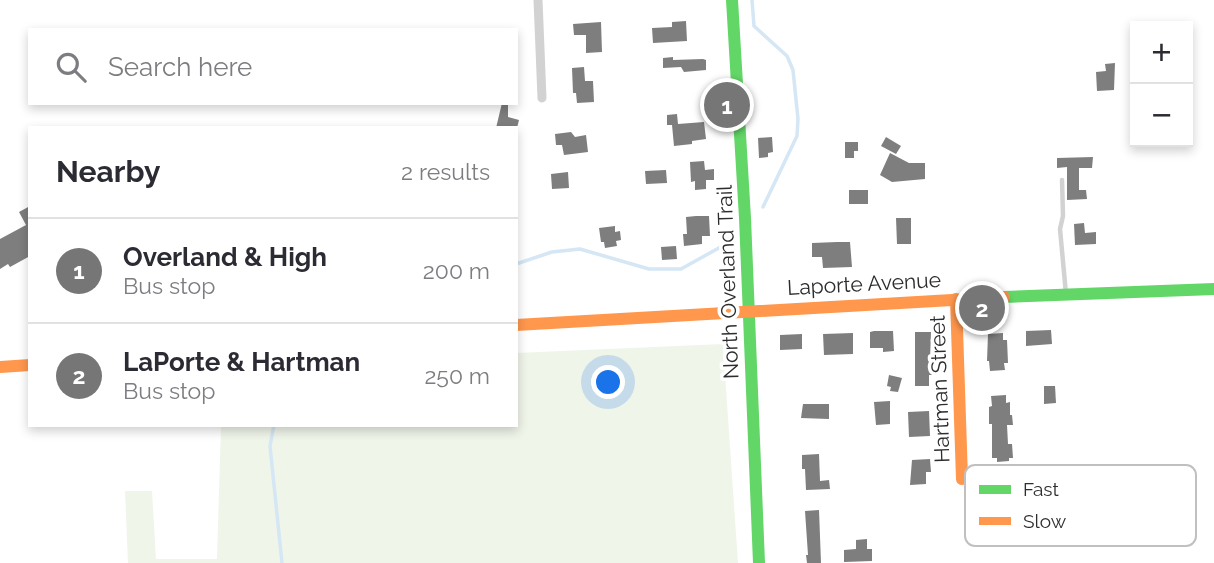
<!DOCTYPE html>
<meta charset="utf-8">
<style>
body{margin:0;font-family:Raleway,sans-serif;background:#f2f2f3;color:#2b2b33}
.controls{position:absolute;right:21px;top:21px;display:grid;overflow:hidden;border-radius:0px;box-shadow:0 4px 10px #0003}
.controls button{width:63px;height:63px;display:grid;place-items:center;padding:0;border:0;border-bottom:2px solid #e1e1e2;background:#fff;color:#2b2b33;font:35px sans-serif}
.you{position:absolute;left:609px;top:383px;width:24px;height:24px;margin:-18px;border:5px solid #fff;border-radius:50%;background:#1a73e8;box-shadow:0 0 0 10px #1a73e833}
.badge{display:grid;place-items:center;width:46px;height:46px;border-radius:50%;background:#767676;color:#fff;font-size:23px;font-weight:700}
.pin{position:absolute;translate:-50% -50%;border:4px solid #fff;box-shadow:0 2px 7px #0006}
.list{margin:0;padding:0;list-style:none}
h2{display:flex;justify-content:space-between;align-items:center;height:91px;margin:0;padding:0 28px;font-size:30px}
h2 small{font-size:23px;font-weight:400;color:#7c7c81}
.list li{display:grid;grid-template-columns:46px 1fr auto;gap:21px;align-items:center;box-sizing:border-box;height:105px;padding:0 28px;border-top:2px solid #e1e1e2}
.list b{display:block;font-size:26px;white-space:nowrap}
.list p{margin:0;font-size:23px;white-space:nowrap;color:#7c7c81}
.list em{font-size:23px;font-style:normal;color:#7c7c81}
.icon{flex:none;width:38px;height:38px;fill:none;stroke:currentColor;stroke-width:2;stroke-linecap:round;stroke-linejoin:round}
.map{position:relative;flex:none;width:1214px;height:563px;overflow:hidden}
.search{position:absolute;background:#fff;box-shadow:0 4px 10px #0003;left:28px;top:28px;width:490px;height:77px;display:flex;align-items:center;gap:18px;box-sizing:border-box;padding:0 24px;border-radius:0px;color:#7c7c81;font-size:26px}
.panel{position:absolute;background:#fff;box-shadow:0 4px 10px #0003;left:28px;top:126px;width:490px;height:301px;border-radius:0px}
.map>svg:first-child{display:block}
</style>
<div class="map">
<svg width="1214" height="563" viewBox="0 0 1214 563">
<rect width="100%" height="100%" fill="#fff"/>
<path fill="#f0f5ea" d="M723 344 738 563H128L125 491H152L156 559H217L221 425H516V353Z"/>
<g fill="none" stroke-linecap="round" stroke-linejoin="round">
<g stroke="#d5e6f4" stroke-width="3.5">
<path d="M752 0 754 26 787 56 793 70 798 119 797 136 763 207"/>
<path d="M516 264 552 252 580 249 649 269H681L726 244"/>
<path d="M274 425 270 446 282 563"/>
</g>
</g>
<g fill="#7e7e7e">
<path d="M686 21 687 41 653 43 652 28 672 27V22Z"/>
<path d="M601 22 602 52 586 53V35H574L573 24Z"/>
<path d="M673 57V60L703 59 706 60V70L684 72 681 67 663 68V58Z"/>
<path d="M1115 63 1114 90 1097 91 1096 72 1106 71 1105 64Z"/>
<path d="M584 67 585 81H593L594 102 577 103 576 93H573L572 68Z"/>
<path d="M502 103H508V117L519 120 517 128H496Z"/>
<path d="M677 114 678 124 704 122 706 139 692 141V144L674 146 672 125H667V115Z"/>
<path d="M571 132 575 137 586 135 588 152 564 155 562 145H556L555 134Z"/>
<path d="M772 137 773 152 768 153V157L759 158 758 138Z"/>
<path d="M886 137 901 146 896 154 881 146Z"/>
<path d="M845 142H858V151H854V158H845Z"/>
<path d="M890 153 909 163H925V179L892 182 880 175Z"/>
<path d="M1093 157 1092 168H1079V190H1086L1087 199 1067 200V167L1057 168V158Z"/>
<path d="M704 161 705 170 714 169V180H706V189L695 190V181L691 182 690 162Z"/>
<path d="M666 170 667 183 646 184 645 171Z"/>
<path d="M568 172 569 188 552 189 551 174Z"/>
<rect x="849" y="190" width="19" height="14"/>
<path d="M30 206V256L10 267 8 264 0 269V239L26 225 19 212Z"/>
<path d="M696 216H709L710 236H702V244L684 246 683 234H687L686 217Z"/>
<path d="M896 218H911V244H897Z"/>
<path d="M1084 223 1085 233 1096 232V244L1075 245 1074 224Z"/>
<path d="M615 226V232L620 231 621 240 616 241 617 246 605 248 604 242H601L599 228Z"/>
<path d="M837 242H850L852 267 823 268 822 257H812V243Z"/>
<path d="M676 246 677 259 662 260 661 247Z"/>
<path d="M1051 330 1052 344 1026 346V331Z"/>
<path d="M874 331H893L894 351 883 352V348H870V332Z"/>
<path d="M915 332H931L930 360H932V375H929V386H915Z"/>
<path d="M853 333V354L824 355 823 334Z"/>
<path d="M1003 333V340H1007L1008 363H1004L1005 370 990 371 989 361H987L988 334Z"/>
<path d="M802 334V349L780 350V335Z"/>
<path d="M889 375 902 378 898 392 890 391 891 387 887 386Z"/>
<path d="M1044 386H1055L1056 403 1044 404Z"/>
<path d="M1006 395V403L1010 402V415H1012L1013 425H1007L1008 444H1012L1013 458H1009V461L997 462V458H992V424H989V407L992 406 991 396Z"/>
<path d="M890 401V424L876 425 874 402Z"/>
<path d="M803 404H829V419L801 418Z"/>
<path d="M929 411 930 436 909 437 908 412Z"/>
<path d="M819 454 820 481 829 480 830 489 806 490 805 469H802V455Z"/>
<path d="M930 459 931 472H926V484L910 485 912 460Z"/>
<path d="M819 510 821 563H807L806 555H808L805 511Z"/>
<path d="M867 539V549H872V561L844 562V550L856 549V540Z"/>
</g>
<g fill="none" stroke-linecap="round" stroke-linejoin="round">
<path stroke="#d2d2d2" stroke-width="4.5" d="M1062 180 1063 216 1060 229 1066 294"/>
<path stroke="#d2d2d2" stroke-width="9" d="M538 0 542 98"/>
<g stroke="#63d668" stroke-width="12">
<path d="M732 0 745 218 759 563"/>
<path d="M1004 297 1214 289"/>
</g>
<g stroke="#ff974d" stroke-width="12">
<path d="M956 299 962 479"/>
<path d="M516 325 1004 297"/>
<path d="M0 367 30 365"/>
</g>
</g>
<g text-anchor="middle" stroke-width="7" stroke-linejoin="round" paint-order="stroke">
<g font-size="21" fill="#2d2d2d" stroke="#fff">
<text transform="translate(728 282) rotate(-92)" y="7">North Overland Trail</text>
<text transform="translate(864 284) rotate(-3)" y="7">Laporte Avenue</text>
<text transform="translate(940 389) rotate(-92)" y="7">Hartman Street</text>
</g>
</g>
<rect x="965" y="465" width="231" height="81" rx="10" fill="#fff" stroke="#c0c0c0" stroke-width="2"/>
<rect x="979" y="485" width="32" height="9" fill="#63d668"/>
<rect x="979" y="517" width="32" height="8" fill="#ff974d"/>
<g font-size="19" fill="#2d2d2d">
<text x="1023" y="496">Fast</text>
<text x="1023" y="528">Slow</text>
</g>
</svg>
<div class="controls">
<button>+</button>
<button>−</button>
</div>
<div class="you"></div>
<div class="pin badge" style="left:727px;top:105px">1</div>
<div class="pin badge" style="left:982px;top:308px">2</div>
<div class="search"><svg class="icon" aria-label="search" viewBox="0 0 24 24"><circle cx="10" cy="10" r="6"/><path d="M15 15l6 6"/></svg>Search here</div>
<section class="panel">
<h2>Nearby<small>2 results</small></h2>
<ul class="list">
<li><span class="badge">1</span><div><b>Overland &amp; High</b><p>Bus stop</p></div><em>200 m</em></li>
<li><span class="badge">2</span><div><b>LaPorte &amp; Hartman</b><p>Bus stop</p></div><em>250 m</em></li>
</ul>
</section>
</div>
